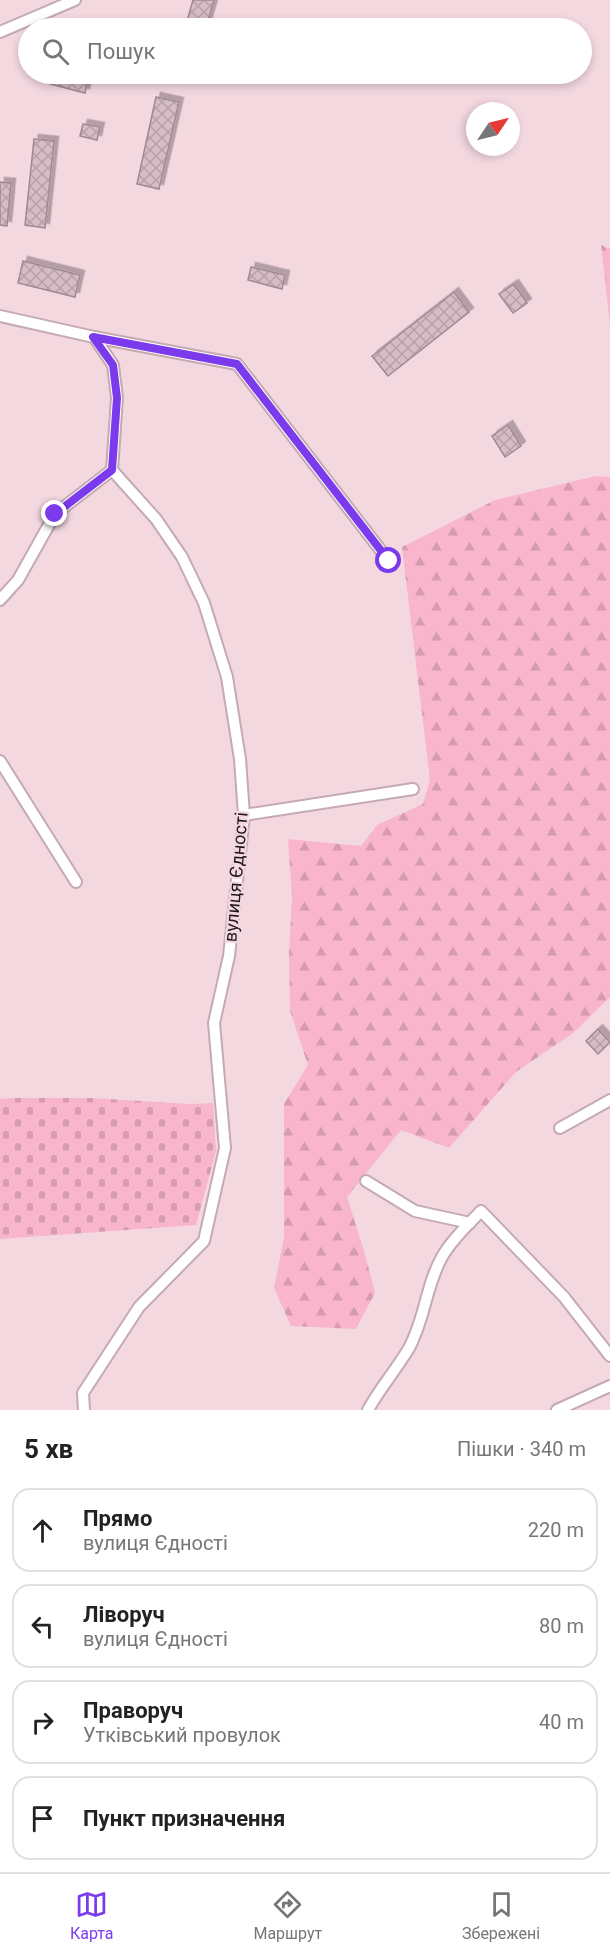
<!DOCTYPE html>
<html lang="uk">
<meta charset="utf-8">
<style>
body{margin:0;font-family:Roboto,sans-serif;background:#f6f6f6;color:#222}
.compass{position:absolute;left:466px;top:102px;width:54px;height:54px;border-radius:50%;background:#fff;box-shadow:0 3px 9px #0003;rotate:55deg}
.stop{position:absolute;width:18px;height:18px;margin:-14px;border:4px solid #7c3aed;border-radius:50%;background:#fff}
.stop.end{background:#7c3aed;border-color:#fff;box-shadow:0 2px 6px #0008}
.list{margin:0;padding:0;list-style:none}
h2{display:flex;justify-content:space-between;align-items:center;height:78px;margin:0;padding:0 24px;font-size:26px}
h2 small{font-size:20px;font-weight:400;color:#767676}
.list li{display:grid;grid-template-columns:39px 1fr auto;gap:18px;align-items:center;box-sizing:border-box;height:84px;margin:0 12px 12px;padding:0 12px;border:2px solid #e0e0e0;border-radius:18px}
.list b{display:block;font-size:22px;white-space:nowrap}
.list p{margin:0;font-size:20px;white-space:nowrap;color:#767676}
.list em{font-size:20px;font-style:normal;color:#767676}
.icon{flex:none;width:33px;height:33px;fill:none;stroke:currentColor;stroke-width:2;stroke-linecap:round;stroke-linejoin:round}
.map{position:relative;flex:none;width:610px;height:1410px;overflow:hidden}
.search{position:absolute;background:#fff;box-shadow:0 3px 9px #0003;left:18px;right:18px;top:18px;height:66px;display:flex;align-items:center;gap:15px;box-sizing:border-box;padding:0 21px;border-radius:33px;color:#767676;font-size:22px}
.sheet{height:462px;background:#fff}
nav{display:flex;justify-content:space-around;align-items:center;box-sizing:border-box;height:84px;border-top:2px solid #e0e0e0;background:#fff;font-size:16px;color:#767676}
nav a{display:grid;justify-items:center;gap:3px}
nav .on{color:#7c3aed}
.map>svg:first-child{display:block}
</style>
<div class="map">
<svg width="610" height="1410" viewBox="0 0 610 1410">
<defs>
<pattern id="forest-firs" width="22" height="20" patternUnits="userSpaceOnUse" patternTransform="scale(1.5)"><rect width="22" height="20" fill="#f9b5cb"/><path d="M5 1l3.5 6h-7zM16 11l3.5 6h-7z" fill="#d59bae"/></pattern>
<pattern id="cemetery-stones" width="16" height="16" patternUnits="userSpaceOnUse" patternTransform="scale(1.5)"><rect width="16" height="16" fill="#f9b5cb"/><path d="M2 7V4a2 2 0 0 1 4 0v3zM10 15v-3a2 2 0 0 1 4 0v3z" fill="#d59bae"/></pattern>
<pattern id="building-cross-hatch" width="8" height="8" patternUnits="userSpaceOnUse" patternTransform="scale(1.5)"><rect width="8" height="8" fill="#d6bcc4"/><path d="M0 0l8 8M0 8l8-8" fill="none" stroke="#b7a1a8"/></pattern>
<filter id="shadow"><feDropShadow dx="4.5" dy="-4.5" stdDeviation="0" flood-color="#0004"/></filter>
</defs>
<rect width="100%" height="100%" fill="#f4d8e0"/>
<g fill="url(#forest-firs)">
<path d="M601 245 610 249V325Z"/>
<path d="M596 476 610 477V997L573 1033 516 1072 449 1148 401 1130 347 1197 365 1254 375 1293 356 1329 291 1326 274 1288 284 1237V1104L308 1065 290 1011 289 954 292 897 288 839 361 846 377 825 423 804 430 780 402 547 495 500Z"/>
</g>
<path fill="url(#cemetery-stones)" d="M10 1098H90L191 1104 213 1103 216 1151 196 1225 0 1239V1099Z"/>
<g fill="url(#building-cross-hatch)" stroke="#a28991" stroke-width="1.5" filter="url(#shadow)">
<path d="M193 0H214L206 28H185Z"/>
<path d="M52 74H89L85 93 50 84Z"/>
<path d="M156 97 179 102 159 189 137 184Z"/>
<path d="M83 124 100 127 97 140 80 136Z"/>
<path d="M34 139 54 141 45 228 25 225Z"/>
<path d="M0 182 11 183 7 226 0 225Z"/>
<path d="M23 261 80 275 75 297 18 283Z"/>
<path d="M251 267 285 275 282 289 248 280Z"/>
<path d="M514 284 527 303 513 313 499 294Z"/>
<path d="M454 292 469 312 388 376 372 356Z"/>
<path d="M508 425 521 446 505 457 492 436Z"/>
<path d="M598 1029 610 1042 598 1054 586 1041Z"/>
</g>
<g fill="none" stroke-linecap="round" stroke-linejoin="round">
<defs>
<g id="street">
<path d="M0 32 75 0"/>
<path d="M0 316 94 337 237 364 389 561"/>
<path d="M0 600 18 580 55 514 112 470"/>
<path d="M0 761 76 882"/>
<path d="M244 815 413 789"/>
<path d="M560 1128 610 1100"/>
<path d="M366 1181 415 1211 470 1223"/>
<path d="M84 1410 83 1393 139 1307 204 1241 225 1148 214 1023 229 956 244 815 240 759 227 677 204 603 182 557 156 519 112 470 117 398 113 365 94 337"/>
<path d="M368 1410C380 1388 396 1370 409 1348 425 1319 426 1285 442 1257 452 1239 468 1225 481 1211L564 1297 610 1356"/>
<path d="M557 1410 610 1386"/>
</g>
</defs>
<use href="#street" stroke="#c5aab2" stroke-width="14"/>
<use href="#street" stroke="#fff" stroke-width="10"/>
</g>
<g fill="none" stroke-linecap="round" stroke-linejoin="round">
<path stroke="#7c3aed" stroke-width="8" d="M55 514 112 470 117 398 113 365 93 337 237 364 389 561"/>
</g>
<g text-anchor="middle" stroke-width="4.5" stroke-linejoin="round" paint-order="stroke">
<g font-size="18" fill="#20171a" stroke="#f4d8e0">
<text transform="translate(236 877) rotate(-85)" y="6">вулиця Єдності</text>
</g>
</g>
</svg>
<svg class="compass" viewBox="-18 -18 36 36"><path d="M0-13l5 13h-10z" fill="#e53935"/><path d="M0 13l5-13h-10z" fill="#767676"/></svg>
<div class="stop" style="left:389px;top:561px"></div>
<div class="stop end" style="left:55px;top:514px"></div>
<div class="search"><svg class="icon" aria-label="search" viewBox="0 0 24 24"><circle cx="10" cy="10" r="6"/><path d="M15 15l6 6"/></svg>Пошук</div>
</div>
<section class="sheet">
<h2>5 хв<small>Пішки · 340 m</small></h2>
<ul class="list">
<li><svg class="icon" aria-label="ahead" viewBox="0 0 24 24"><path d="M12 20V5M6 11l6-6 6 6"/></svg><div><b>Прямо</b><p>вулиця Єдності</p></div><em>220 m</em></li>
<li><svg class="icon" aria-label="left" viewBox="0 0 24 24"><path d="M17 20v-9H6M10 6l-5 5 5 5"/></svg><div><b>Ліворуч</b><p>вулиця Єдності</p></div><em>80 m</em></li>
<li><svg class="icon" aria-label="right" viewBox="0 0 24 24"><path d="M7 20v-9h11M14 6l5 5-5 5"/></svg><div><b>Праворуч</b><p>Утківський провулок</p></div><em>40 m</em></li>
<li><svg class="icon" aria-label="arrive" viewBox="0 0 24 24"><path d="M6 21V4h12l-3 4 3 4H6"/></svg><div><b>Пункт призначення</b></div></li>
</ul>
</section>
<nav>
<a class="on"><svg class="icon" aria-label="map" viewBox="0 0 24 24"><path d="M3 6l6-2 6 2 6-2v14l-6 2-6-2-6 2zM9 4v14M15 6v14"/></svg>Карта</a>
<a><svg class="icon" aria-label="directions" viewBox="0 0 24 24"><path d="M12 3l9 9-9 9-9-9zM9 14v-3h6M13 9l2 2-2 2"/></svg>Маршрут</a>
<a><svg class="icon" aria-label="saved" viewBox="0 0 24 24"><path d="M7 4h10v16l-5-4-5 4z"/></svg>Збережені</a>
</nav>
